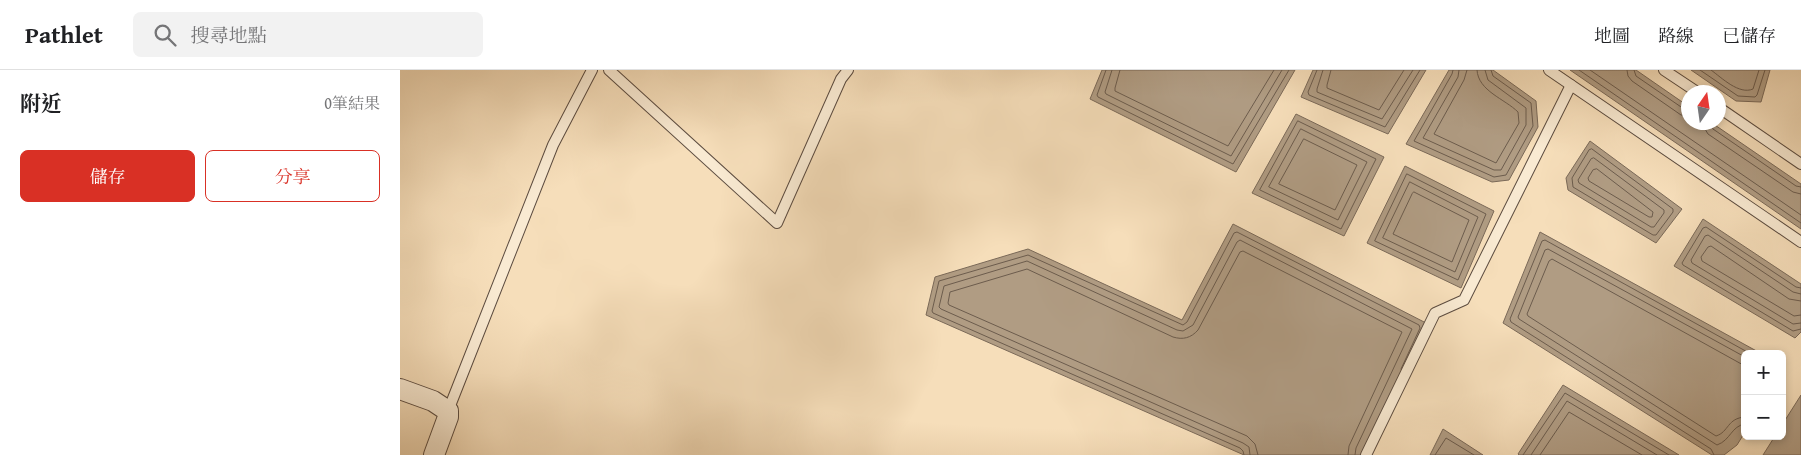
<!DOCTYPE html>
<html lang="zh-TW">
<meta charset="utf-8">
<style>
body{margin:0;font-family:"Gentium Book Plus","Noto Serif TC",serif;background:#f2f2f2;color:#202124}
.controls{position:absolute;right:15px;bottom:15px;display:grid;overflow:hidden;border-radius:8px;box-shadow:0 2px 8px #0003}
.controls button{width:45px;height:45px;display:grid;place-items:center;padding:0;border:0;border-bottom:1px solid #e0e0e0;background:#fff;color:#202124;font:25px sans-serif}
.compass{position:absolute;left:1281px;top:15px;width:45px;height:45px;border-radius:50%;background:#fff;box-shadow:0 2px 8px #0003;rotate:13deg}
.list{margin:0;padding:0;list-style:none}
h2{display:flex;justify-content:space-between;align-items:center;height:65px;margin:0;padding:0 20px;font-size:21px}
h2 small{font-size:16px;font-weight:400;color:#757577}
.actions{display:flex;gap:10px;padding:15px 20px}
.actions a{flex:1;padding:11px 0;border:1px solid #d93025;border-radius:8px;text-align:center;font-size:18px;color:#d93025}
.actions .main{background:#d93025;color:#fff}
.icon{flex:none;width:28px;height:28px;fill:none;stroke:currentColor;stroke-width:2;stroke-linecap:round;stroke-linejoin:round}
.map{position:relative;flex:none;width:1401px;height:385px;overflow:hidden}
header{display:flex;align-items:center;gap:30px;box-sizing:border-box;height:70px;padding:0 25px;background:#fff;border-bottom:1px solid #e0e0e0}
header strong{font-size:24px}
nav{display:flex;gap:28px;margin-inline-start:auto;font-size:18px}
.search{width:350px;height:45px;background:#f2f2f2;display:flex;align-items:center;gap:12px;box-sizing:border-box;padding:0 18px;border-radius:8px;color:#757577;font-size:19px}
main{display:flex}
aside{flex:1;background:#fff}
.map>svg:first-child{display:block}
</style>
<header>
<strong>Pathlet</strong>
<div class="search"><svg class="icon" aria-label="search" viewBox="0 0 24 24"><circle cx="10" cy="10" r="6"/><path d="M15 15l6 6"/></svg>搜尋地點</div>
<nav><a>地圖</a><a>路線</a><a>已儲存</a></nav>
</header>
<main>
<aside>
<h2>附近<small>0筆結果</small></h2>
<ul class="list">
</ul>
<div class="actions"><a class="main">儲存</a><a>分享</a></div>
</aside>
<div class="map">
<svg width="1401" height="385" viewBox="0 0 1401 385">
<rect width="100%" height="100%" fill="#f6deba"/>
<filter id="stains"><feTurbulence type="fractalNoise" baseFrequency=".004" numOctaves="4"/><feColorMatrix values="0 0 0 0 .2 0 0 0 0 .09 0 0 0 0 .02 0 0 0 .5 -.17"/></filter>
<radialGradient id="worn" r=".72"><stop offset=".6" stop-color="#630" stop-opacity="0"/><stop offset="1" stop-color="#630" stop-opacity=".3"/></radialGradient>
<g fill="#b09c83" stroke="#7a6958">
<path d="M702 0H895L836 102 690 29Z"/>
<path d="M913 0H1026L988 64 901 27Z"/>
<path d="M1049 0H1093L1136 31 1138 57 1109 110 1092 112 1006 74Z"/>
<path d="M1170 0H1236L1288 36V52L1312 53 1401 114V159Z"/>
<path d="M1291 0H1370L1361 32 1336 31Z"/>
<path d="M896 44 984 87 944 166 852 123Z"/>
<path d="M1190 71 1282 139 1256 173 1168 120 1166 108Z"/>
<path d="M1005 96 1094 141 1061 218 967 173Z"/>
<path d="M1303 149 1401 214V262L1395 268 1274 196Z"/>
<path d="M833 154 1028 254 966 385H844L526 245 535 207 628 179 782 250Z"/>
<path d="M1140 162 1362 284H1345V362L1337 375 1324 385H1312L1103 253Z"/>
<path d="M1163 315 1279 385H1119L1118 384Z"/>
<path d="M1401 325V385H1363L1375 366H1382V355Z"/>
<path d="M1043 359 1083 385H1030Z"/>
</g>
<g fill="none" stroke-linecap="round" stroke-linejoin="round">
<g stroke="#6c5c4d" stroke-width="1">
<path d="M706 0 697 25 698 27 833 94 889 0"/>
<path d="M712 0 705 22 706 24 831 86 882 0"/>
<path d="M720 0 715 18V21L828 76 874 0"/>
<path d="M917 0 908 22 909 25 985 57 1020 0"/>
<path d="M923 0 917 19V22L982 49 1013 0"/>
<path d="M931 0 927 15V18L979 40 1004 0"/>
<path d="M1053 0 1052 4 1014 71 1094 107 1106 105 1133 56 1131 33 1093 6 1091 0"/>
<path d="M1059 0 1058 7 1023 68 1094 100H1101L1126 55V38L1088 10 1085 0"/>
<path d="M1067 0 1064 10 1034 64 1096 93 1119 53 1118 42C1105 29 1078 21 1077 0"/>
<path d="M1179 0 1401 153"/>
<path d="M1190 0 1401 145"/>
<path d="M1227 0 1228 6 1232 11 1281 45 1288 46"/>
<path d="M1234 0 1236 6 1284 39 1288 40"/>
<path d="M1300 0 1338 26 1355 27 1357 25 1365 0"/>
<path d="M1311 0C1322 8 1339 25 1353 19L1359 0"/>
<path d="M898 51 976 89 941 159 860 120Z"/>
<path d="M1304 52 1305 59 1308 64 1393 122 1401 124"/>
<path d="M1310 52 1313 59 1396 116 1401 117"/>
<path d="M901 59 967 92 938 150 869 117Z"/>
<path d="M904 69 957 95 935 140 879 114Z"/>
<path d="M1192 79 1273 139V142L1256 165H1253L1173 117 1172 108 1189 80Z"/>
<path d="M1194 88 1264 140V143L1254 157H1251L1179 113 1178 110 1191 89Z"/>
<path d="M1197 99 1253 142 1252 147H1249L1189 111 1188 108 1193 100Z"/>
<path d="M1007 104 1086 144 1058 210 975 171Z"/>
<path d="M1010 112 1078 147 1055 202 983 168Z"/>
<path d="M1014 122 1069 150 1052 192 993 164 1012 124Z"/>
<path d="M1401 218 1396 217 1306 157 1303 158 1282 193 1283 195 1393 261 1401 259"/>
<path d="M1401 224 1393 222 1308 165 1305 166 1291 190 1292 193 1393 254 1401 253"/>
<path d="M1401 231 1389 229 1311 176 1308 177 1301 187 1302 191 1394 246 1401 245"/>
<path d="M1345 287 1148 179 1145 180 1118 247 1119 249 1317 375C1331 370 1331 356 1345 354"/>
<path d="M1345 296 1152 189 1149 191 1127 244 1128 246 1316 366C1329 362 1327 348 1345 347"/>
<path d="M844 385 843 381 840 378 533 243 532 241 539 211 628 185 783 255 787 252 834 163 837 162 1019 255 1020 258 1001 299"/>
<path d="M850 385 849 377 843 373 541 239 539 237 544 216 627 191 777 260 783 261 793 255 837 172 840 170 1012 259 956 378 955 385"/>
<path d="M858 385 855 374 847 366 549 235 548 233 550 222 627 199 773 267C783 270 791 268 798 260L840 182 843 181 1002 262 949 376 948 385"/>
<path d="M1035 385 1046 368 1074 385"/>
<path d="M1123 385 1165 323 1269 385"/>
<path d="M1131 385 1167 331 1257 385"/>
<path d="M1140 385 1169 342 1242 385"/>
<path d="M1314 385 1311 379 1111 252 1110 249 1142 171 1145 170 1351 284"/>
</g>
<defs>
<g id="lane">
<path d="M209 0 377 153 441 9 448 0"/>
<path d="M1149 0 1401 172"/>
<path d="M1264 0 1297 22"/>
<path d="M1318 37 1401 94"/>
<path d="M48 341 153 75 192 0"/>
<path d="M966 385 1035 243 1064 230 1171 15"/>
</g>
<path id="street" d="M0 319 33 331 48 341V347L34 385"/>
</defs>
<use href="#lane" stroke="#5c4c40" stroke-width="12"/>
<use href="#street" stroke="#5c4c40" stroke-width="22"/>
<use href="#lane" stroke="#f9ead2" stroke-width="10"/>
<use href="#street" stroke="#f9ead2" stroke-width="20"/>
</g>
<rect width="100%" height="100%" filter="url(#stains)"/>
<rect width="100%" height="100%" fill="url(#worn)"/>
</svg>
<div class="controls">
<button>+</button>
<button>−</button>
</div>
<svg class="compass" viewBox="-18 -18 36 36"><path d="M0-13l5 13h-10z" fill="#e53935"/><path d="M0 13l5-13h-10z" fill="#757577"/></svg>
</div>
</main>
